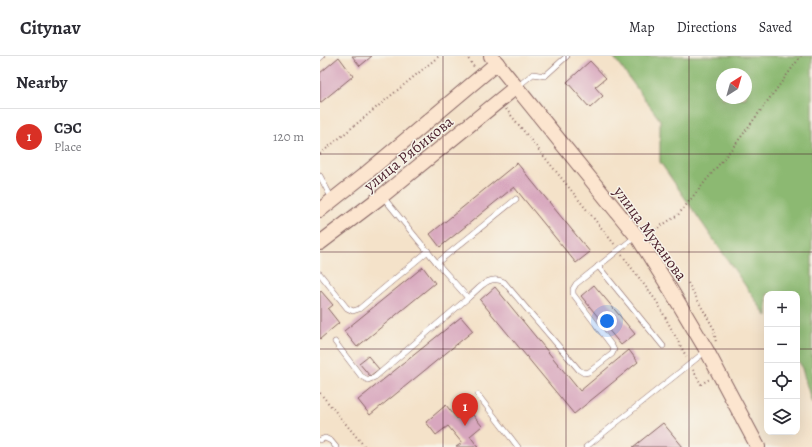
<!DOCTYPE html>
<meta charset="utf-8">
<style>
body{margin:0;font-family:Alegreya,serif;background:#f7f7f7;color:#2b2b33}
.controls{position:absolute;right:12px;bottom:12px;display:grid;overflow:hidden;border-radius:8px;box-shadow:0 4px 16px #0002}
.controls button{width:36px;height:36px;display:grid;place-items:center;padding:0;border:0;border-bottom:1px solid #e1e1e2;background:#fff;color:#2b2b33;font:20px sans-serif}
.compass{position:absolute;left:396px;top:12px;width:36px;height:36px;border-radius:50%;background:#fff;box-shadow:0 4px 16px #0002;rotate:37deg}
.you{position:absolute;left:287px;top:265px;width:14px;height:14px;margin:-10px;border:3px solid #fff;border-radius:50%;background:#1a73e8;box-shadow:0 0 0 6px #1a73e833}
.badge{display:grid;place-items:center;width:26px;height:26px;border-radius:50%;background:#d93025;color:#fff;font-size:13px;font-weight:700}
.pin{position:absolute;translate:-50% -33px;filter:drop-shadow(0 1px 2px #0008)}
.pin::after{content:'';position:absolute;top:21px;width:14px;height:12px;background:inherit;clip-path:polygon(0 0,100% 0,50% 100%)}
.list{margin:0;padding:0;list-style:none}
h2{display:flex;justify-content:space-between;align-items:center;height:52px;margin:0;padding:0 16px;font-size:17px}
h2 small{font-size:13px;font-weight:400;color:#7c7c81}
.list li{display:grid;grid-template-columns:26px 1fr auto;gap:12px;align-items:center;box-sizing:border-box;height:56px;padding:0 16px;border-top:1px solid #e1e1e2}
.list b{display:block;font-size:15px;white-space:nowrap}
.list p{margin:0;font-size:13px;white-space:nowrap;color:#7c7c81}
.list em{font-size:13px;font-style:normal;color:#7c7c81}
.icon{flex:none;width:22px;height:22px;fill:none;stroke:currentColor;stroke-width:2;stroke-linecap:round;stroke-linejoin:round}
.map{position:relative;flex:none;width:492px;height:391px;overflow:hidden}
header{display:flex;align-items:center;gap:24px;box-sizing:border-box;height:56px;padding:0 20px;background:#fff;border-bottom:1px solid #e1e1e2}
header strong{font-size:19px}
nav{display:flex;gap:22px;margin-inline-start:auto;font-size:14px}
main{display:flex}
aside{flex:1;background:#fff}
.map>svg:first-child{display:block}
</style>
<header>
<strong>Citynav</strong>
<nav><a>Map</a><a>Directions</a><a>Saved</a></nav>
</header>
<main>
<aside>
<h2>Nearby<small></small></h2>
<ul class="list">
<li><span class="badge">1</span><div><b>СЭС</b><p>Place</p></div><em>120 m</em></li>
</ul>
</aside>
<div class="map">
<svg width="492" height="391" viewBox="0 0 492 391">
<rect width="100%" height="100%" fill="#f7f3e8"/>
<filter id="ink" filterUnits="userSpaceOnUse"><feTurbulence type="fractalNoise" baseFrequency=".025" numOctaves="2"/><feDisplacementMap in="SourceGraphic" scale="8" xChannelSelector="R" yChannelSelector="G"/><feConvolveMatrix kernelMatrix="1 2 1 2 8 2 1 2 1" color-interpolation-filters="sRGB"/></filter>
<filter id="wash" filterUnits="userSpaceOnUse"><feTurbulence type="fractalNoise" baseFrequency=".012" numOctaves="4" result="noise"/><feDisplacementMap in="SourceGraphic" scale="16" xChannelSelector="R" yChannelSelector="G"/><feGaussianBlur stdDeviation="0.9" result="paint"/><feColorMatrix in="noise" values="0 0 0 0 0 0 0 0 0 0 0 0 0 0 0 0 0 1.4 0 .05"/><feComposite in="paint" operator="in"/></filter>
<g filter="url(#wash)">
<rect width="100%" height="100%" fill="#f4e2c9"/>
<path fill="#8cb972" stroke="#6b6c4e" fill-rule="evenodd" d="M293 0H492V348L481 309 477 304V238H447V261L340 106V64ZM402 18H426V42H402Z"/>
<g id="blocks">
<g fill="#d8a7be">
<path d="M32 0H52L40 10Z"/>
<path d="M19 1 33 20 0 47V17Z"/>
<path d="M270 5 286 22 275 31 283 40 270 52 247 26Z"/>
<path d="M197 107 270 196 256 207 194 131 120 191 110 178Z"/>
<path d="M103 211 115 227 37 291 24 275Z"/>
<path d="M274 229 315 278 301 289 261 240Z"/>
<path d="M175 231 260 335 309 294 318 306 254 358 160 244Z"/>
<path d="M1 235 13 249 8 253 19 267 0 283V236Z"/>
<path d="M141 261 153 275 50 359 38 344Z"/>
<path d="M48 300 59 313 50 320 39 307Z"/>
<path d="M126 349 137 363 148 353 162 370 150 380 158 391H136L142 387 128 370 116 379 106 366Z"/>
<path d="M343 367 363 391H313Z"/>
</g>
</g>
</g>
<g filter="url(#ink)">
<use href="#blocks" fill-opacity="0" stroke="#866362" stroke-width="1"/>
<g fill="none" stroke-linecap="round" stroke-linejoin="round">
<defs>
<g id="lane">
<path d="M0 2 2 0"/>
<path d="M197 31 213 18 225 20 247 0"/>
<path d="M0 120 12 143"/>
<path d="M63 141 117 207 196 143"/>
<path d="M117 207 148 242C160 232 169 218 184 226L259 314 264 317 269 316 292 298 294 294 292 290 253 238V233L256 228 315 181"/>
<path d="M278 210 343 290"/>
<path d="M0 218 27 252 33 255 39 253 108 195"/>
<path d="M15 286 41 320 48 324 55 321 148 242"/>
<path d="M158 339 198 391"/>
<path d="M0 384 5 382 11 385 16 391"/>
<path d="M266 391 386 295"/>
</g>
<g id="secondary">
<path d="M171 0 319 183 352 236 387 295 438 391"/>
<path d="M0 154 44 119 177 7"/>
<path d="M0 187 62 140 196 31"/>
</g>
</defs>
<use href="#lane" stroke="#866362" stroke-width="6"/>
<use href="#secondary" stroke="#866362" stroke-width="16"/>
<g stroke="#866362" stroke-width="2" stroke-dasharray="1 3" stroke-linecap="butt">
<path d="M146 0 155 12"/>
<path d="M186 53 295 189"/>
<path d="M0 98 119 0"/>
<path d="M328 178 358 159 418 85 481 0"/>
<path d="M302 199 337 246 367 302"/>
<path d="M368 227 394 273 396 287"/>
<path d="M373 314 381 328 390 323"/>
<path d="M0 337 45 391"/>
</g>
<use href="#lane" stroke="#fff" stroke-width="5"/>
<use href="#secondary" stroke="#fce5cf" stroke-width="14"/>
</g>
</g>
<path fill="none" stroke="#4a1f2b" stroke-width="1" stroke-opacity="0.55" d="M123 0V391M246 0V391M369 0V391M0 98H492M0 196H492M0 293H447M477 293H492"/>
<g text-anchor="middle" stroke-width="3" stroke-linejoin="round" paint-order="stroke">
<g font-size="16" fill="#4a1f2b" stroke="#f7f3e8">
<text transform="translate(88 97) rotate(-39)" y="6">улица Рябикова</text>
<text transform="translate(331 177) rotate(54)" y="6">улица Муханова</text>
</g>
</g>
</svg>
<div class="controls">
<button>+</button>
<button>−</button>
<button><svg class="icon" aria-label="locate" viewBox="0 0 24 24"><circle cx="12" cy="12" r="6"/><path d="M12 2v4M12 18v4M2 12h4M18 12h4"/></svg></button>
<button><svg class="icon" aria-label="layers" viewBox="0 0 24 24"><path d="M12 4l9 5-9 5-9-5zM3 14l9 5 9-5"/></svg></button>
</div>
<svg class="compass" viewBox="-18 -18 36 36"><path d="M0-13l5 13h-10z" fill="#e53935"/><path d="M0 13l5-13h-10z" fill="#7c7c81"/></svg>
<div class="you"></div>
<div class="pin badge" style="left:145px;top:370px">1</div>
</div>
</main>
